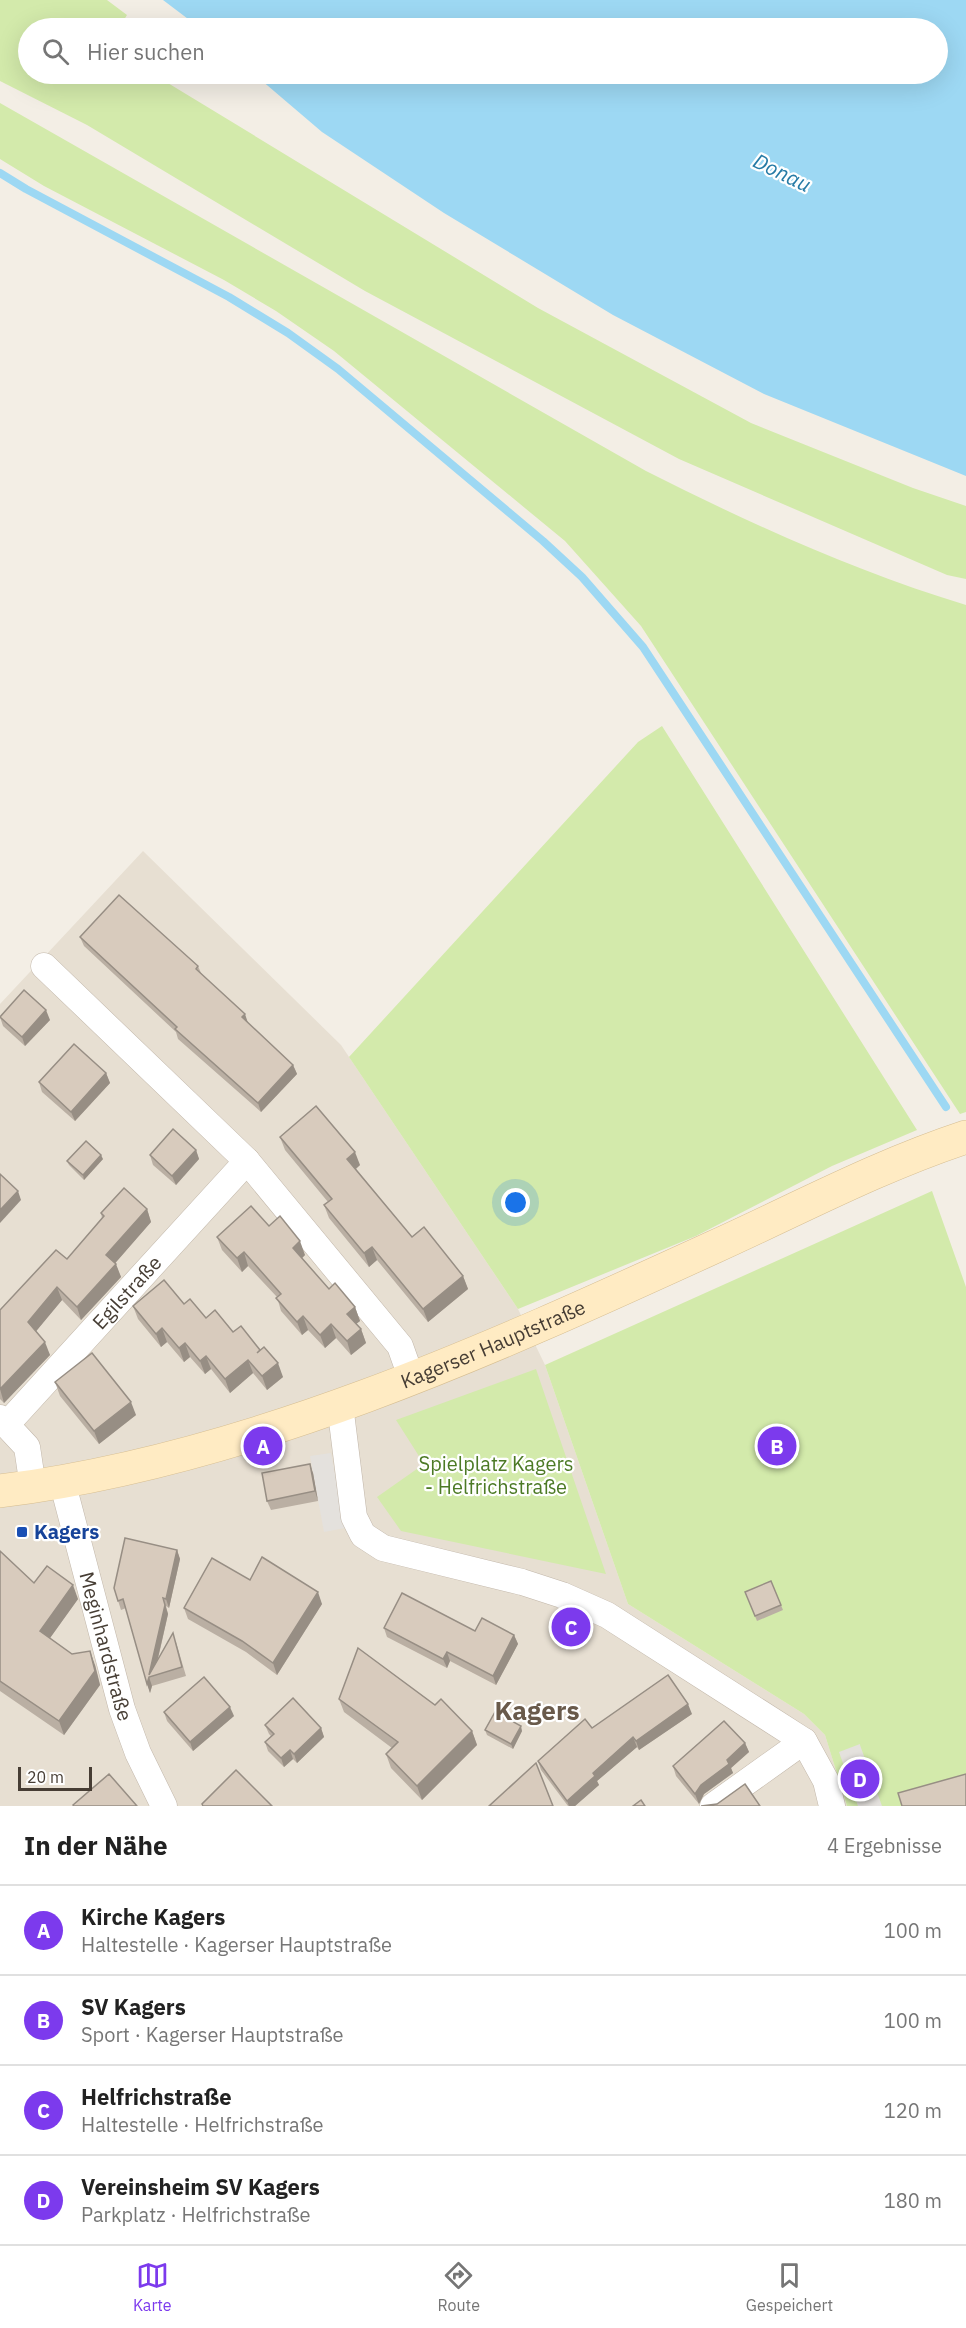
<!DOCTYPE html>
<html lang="de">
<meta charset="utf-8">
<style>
body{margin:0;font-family:"IBM Plex Sans",sans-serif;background:#f2f2f2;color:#222}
.scale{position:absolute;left:18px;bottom:15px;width:74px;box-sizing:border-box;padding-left:6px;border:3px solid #463d34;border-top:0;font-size:16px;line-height:21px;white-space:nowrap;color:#463d34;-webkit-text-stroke:4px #fff;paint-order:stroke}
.you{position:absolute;left:516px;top:1203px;width:21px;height:21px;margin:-15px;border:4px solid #fff;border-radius:50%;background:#1a73e8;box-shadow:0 0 0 9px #1a73e833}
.badge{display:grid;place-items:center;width:39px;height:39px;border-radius:50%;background:#7c3aed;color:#fff;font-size:20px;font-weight:700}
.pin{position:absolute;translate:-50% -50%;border:3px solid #fff;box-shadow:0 2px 6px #0006}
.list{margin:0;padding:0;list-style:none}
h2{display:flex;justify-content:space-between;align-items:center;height:78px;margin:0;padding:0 24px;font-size:26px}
h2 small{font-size:20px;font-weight:400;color:#767676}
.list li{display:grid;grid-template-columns:39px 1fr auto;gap:18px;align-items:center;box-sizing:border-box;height:90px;padding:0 24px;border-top:2px solid #e0e0e0}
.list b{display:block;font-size:22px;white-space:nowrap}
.list p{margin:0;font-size:20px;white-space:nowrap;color:#767676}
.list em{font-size:20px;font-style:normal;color:#767676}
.icon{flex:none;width:33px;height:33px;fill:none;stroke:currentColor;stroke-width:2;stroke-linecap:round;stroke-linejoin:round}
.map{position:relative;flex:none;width:966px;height:1806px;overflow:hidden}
.search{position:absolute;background:#fff;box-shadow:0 6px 24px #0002;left:18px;right:18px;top:18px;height:66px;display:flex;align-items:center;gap:15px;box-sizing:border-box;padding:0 21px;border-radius:33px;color:#767676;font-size:22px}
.sheet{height:438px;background:#fff}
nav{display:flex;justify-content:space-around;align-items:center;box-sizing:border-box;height:84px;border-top:2px solid #e0e0e0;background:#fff;font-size:16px;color:#767676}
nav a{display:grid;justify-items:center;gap:3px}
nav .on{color:#7c3aed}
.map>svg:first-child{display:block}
</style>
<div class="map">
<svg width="966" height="1806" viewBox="0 0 966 1806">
<rect width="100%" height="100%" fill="#f3eee5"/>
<path fill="#e7dfd2" d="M143 851 341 1045 518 1309 545 1365 628 1604 804 1714 825 1735 847 1806H0V1004Z"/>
<g fill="#d3eaab">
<path d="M0 0H107L127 15 119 28H28V74H153L538 308 751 423 913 488 966 506V579L947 575 679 459 365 291 87 125 0 81Z"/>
<path d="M0 103 646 471C749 523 856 572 966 605V1112L960 1114 641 626 565 541 334 351 276 311 224 280 44 186 0 159Z"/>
<path d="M662 726 917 1130 832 1166 696 1236 518 1309 349 1057 638 742Z"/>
<path d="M932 1191 966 1287V1806H847L825 1735 804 1714 628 1604 545 1365Z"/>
<path d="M536 1369 606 1574 401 1531 377 1497 424 1464 396 1420Z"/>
</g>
<g fill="#e4e1dd">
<path d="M331 1453 345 1528 324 1532 310 1456Z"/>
<path d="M860 1744V1745L882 1806H858L839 1752Z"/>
</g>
<path fill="#9dd8f3" d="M163 0H966V476L764 394 613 315 444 213 322 132 254 74H938V28H200Z"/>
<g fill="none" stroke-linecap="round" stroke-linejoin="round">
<path stroke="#9dd8f3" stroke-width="8" d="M0 173 26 189 229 297 288 333 338 369 543 541 582 577 643 647 946 1107"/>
<defs>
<g id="street">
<path d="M44 966 247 1161 400 1346 411 1377"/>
<path d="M340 1405 354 1517 363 1535 383 1548 522 1582 562 1595 607 1615 804 1741 826 1781 832 1806"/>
<path d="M0 1418 27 1447 33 1487"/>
<path id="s1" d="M7 1424 247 1161"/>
<path id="s2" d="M62 1481 122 1709 138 1753 164 1806"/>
<path d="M713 1806 804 1741"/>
</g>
<g id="secondary">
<path id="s3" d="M0 1491C248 1460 489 1350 714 1247 798 1209 878 1166 966 1137"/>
</g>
</defs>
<use href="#street" stroke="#c2b7aa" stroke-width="27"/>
<use href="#secondary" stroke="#d6be92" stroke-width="34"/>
<use href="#street" stroke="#fff" stroke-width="26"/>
<use href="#secondary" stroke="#ffebc3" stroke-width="33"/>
</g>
<g fill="#baafa3">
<path d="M80 937 198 966 201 973 248 1023 293 1065 297 1074 261 1112 178 1039 176 1032 84 946Z"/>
<path d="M0 1017 50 1020 25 1046 3 1026Z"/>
<path d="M106 1073 110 1083 75 1121 42 1092 39 1082Z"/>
<path d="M280 1137 360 1165 356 1169 412 1237 463 1276 468 1289 428 1322 377 1260 369 1267 329 1218 324 1205 328 1202 285 1150Z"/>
<path d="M196 1150 199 1159 176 1185 153 1165 150 1155Z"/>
<path d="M103 1159 84 1180 69 1165 67 1161Z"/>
<path d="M147 1209 151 1222 115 1263 121 1277 81 1320 62 1300 36 1331 50 1355 4 1403 0 1399V1310L67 1259 102 1218 101 1213Z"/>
<path d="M269 1226 305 1255 302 1258 329 1289 355 1307 360 1321 356 1324 361 1329 366 1343 351 1355 336 1338 325 1348 308 1330 302 1335 281 1311 277 1297 248 1266 242 1272 222 1250 217 1237Z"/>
<path d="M184 1304 206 1318 233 1332 283 1377 267 1390 253 1373 230 1393 211 1369 205 1374 190 1357 184 1362 167 1342 161 1347 138 1319 133 1306Z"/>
<path d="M55 1382 136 1415 99 1444 60 1396Z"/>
<path d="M313 1473 318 1501 271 1510 267 1501Z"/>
<path d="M177 1550 180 1559 169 1608 166 1606 168 1614 158 1659 176 1642 186 1676 152 1686 150 1693 126 1608 121 1610 114 1588Z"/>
<path d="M0 1551 34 1583 78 1599 50 1638 72 1654 95 1665 100 1685 64 1735 0 1691Z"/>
<path d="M250 1580 322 1604 277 1675 246 1652 188 1619 184 1608Z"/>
<path d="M771 1581 783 1610 757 1621 745 1592Z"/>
<path d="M384 1628 475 1631 514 1635 518 1644 496 1685 450 1661 447 1668 387 1637Z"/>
<path d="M339 1699 435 1705 472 1731 477 1745 422 1800 391 1768 386 1754 392 1748 344 1712Z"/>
<path d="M164 1712 234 1716 193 1751 167 1721Z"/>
<path d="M692 1714 639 1750 637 1747 597 1781 599 1785 575 1806H568L541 1770 538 1761 592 1728Z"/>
<path d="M265 1725 321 1728 324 1737 297 1763 293 1759 284 1767 268 1751 265 1742 271 1736 269 1734Z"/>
<path d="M485 1730 522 1731 513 1749 487 1735Z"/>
<path d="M745 1743 749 1752 731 1768 733 1773 704 1794 699 1804 676 1776 673 1766Z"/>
</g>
<g fill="#978e84">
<path d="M46 1010 50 1020 25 1046 22 1037Z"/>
<path d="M245 1014 248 1023 242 1017Z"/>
<path d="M293 1065 297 1074 261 1112 258 1103Z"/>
<path d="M106 1073 110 1083 75 1121 71 1112Z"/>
<path d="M196 1150 199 1159 176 1185 172 1176Z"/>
<path d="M355 1152 360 1165 352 1172 347 1159Z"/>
<path d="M101 1155 103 1159 84 1180 83 1175Z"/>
<path d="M18 1191 21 1200 0 1223V1210Z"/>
<path d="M147 1209 151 1222 111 1268 106 1255Z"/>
<path d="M300 1241 305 1255 298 1262 293 1248Z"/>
<path d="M372 1247 377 1260 369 1267 364 1253Z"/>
<path d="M244 1252 248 1266 242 1272 237 1258Z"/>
<path d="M116 1264 121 1277 81 1320 77 1307Z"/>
<path d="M463 1276 468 1289 428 1322 423 1309Z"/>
<path d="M57 1287 62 1300 33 1335 28 1322Z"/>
<path d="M355 1307 360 1321 352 1327 347 1314Z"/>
<path d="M303 1316 308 1330 302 1335 297 1322Z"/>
<path d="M331 1324 336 1338 325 1348 320 1335Z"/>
<path d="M162 1328 167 1342 161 1347 156 1334Z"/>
<path d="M361 1329 366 1343 351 1355 347 1341Z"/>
<path d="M45 1342 50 1355 4 1403 0 1389Z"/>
<path d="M185 1343 190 1357 184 1362 179 1348Z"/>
<path d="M206 1356 211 1369 205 1374 200 1361Z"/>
<path d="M248 1360 253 1373 230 1393 225 1379Z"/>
<path d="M278 1363 283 1377 267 1390 262 1376Z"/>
<path d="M131 1402 136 1415 99 1444 94 1431Z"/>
<path d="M310 1464 313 1473 318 1501 315 1491Z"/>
<path d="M177 1550 180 1559 169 1608 166 1599Z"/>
<path d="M73 1585 78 1599 45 1645 40 1631Z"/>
<path d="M318 1592 322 1604 277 1675 273 1663Z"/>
<path d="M163 1598 168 1614 154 1675H149Z"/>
<path d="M514 1635 518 1644 496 1685 493 1676Z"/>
<path d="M90 1651 95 1665 100 1685 64 1735 59 1721Z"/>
<path d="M447 1652 450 1661 447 1668 443 1659Z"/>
<path d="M149 1677 152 1686 150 1693 147 1684Z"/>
<path d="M688 1704 692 1714 639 1750 636 1741Z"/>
<path d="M230 1707 234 1716 193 1751 190 1742Z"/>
<path d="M521 1726 522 1731 513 1749 511 1744Z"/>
<path d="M321 1728 324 1737 297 1763 294 1754Z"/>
<path d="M472 1731 477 1745 422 1800 417 1786Z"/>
<path d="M633 1737 637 1747 597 1781 599 1785 575 1806H569L567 1801 593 1773Z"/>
<path d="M745 1743 749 1752 731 1768 733 1773 704 1794 699 1804 695 1794 701 1785Z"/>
<path d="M290 1750 293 1759 284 1767 281 1758Z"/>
</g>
<g fill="#d8cbbd" stroke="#978e84" stroke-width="1.5">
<path d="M119 895 198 966 196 969 245 1014 242 1017 293 1065 258 1103 175 1029 177 1027 80 937Z"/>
<path d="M24 990 46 1010 22 1037 0 1017Z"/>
<path d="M74 1044 106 1073 71 1112 39 1082Z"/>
<path d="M316 1106 355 1152 347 1159 412 1237 424 1227 463 1276 423 1309 372 1247 364 1253 324 1205 332 1199 280 1137Z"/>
<path d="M173 1129 196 1150 172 1176 150 1155Z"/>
<path d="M86 1141 101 1155 83 1175 67 1161Z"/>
<path d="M0 1174 18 1191 0 1210Z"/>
<path d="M124 1188 147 1209 106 1255 116 1264 77 1307 57 1287 28 1322 45 1342 0 1389V1310L56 1250 67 1259 104 1216 101 1213Z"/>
<path d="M251 1206 269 1226 280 1216 300 1241 293 1248 329 1289 335 1283 355 1307 347 1314 361 1329 347 1341 331 1324 320 1335 303 1316 297 1322 276 1298 281 1294 244 1252 237 1258 217 1237Z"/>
<path d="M164 1280 184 1304 190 1299 206 1318 215 1310 233 1332 241 1326 260 1350 257 1353 264 1347 278 1363 262 1376 248 1360 225 1379 206 1356 200 1361 185 1343 179 1348 162 1328 156 1334 133 1306Z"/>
<path d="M92 1353 131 1402 94 1431 55 1382Z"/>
<path d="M310 1464 315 1491 267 1501 262 1473Z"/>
<path d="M125 1538 177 1550 166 1599 163 1598 165 1605 149 1675 173 1633 182 1667 149 1677 147 1684 123 1599 118 1601 114 1588Z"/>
<path d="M0 1551 34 1583 47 1566 73 1585 40 1631 72 1654 90 1651 95 1671 59 1721 0 1681Z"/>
<path d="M262 1557 318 1592 273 1663 242 1641 184 1608 212 1558 250 1580Z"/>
<path d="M771 1581 781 1605 755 1616 745 1592Z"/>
<path d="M402 1593 475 1631 482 1618 514 1635 493 1676 447 1652 443 1659 384 1628Z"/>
<path d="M358 1648 435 1705 441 1699 472 1731 417 1786 386 1754 398 1742 339 1699Z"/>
<path d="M668 1675 688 1704 636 1741 633 1737 593 1773 595 1776 567 1801 538 1761 585 1719 592 1728Z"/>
<path d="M204 1677 230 1707 190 1742 164 1712Z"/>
<path d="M293 1698 321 1728 294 1754 290 1750 281 1758 265 1742 274 1734 265 1725Z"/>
<path d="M495 1712 521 1726 511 1744 485 1730Z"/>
<path d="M724 1721 745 1743 727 1760 729 1764 701 1785 695 1794 673 1766Z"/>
<path d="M536 1763 553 1806H489Z"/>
<path d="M236 1770 272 1806H203L202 1804Z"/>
<path d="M109 1774 137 1806H74L73 1805Z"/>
<path d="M966 1774V1806H902L898 1793Z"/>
<path d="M745 1784 760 1806H701L717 1804Z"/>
<path d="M641 1800 645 1806H633Z"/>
</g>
<rect fill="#1a4fb4" stroke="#fff" stroke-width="2" x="16" y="1526" width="12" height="12" rx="3"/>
<g text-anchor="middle" stroke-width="4.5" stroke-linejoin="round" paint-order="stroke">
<g font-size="20" fill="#463d34" stroke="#fff">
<text dy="7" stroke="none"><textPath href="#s1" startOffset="178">Egilstraße</textPath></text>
<text dy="7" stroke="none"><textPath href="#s3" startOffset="516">Kagerser Hauptstraße</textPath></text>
<text dy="7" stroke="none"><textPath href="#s2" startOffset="171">Meginhardstraße</textPath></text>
</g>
<g font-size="20" fill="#4c7a25" stroke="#fff">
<text x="496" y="1471">Spielplatz Kagers<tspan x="496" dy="23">- Helfrichstraße</tspan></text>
</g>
<g font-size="20" font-weight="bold" fill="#164399" stroke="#fff" text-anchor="start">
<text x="34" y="1539">Kagers</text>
</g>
<g font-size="21" font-style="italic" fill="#267ba6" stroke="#fff">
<text transform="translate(782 173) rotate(26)" y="7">Donau</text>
</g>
<g font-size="26" font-weight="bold" fill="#695a4b" stroke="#fff">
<text x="537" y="1720">Kagers</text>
</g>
</g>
</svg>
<div class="scale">20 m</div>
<div class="you"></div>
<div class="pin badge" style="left:263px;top:1446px">A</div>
<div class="pin badge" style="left:777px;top:1446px">B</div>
<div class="pin badge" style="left:571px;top:1627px">C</div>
<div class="pin badge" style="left:860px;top:1779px">D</div>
<div class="search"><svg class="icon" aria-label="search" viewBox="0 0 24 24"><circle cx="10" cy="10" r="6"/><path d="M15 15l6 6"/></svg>Hier suchen</div>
</div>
<section class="sheet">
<h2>In der Nähe<small>4 Ergebnisse</small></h2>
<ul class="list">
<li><span class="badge">A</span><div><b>Kirche Kagers</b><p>Haltestelle · Kagerser Hauptstraße</p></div><em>100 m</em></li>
<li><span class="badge">B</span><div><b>SV Kagers</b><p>Sport · Kagerser Hauptstraße</p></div><em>100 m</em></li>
<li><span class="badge">C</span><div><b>Helfrichstraße</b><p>Haltestelle · Helfrichstraße</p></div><em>120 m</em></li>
<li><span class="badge">D</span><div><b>Vereinsheim SV Kagers</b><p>Parkplatz · Helfrichstraße</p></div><em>180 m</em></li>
</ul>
</section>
<nav>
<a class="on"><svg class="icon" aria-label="map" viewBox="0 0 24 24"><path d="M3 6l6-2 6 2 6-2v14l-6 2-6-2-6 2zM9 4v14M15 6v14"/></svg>Karte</a>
<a><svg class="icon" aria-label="directions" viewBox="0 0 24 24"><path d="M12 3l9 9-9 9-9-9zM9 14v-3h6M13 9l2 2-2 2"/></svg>Route</a>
<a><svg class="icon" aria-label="saved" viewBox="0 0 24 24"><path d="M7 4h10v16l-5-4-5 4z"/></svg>Gespeichert</a>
</nav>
